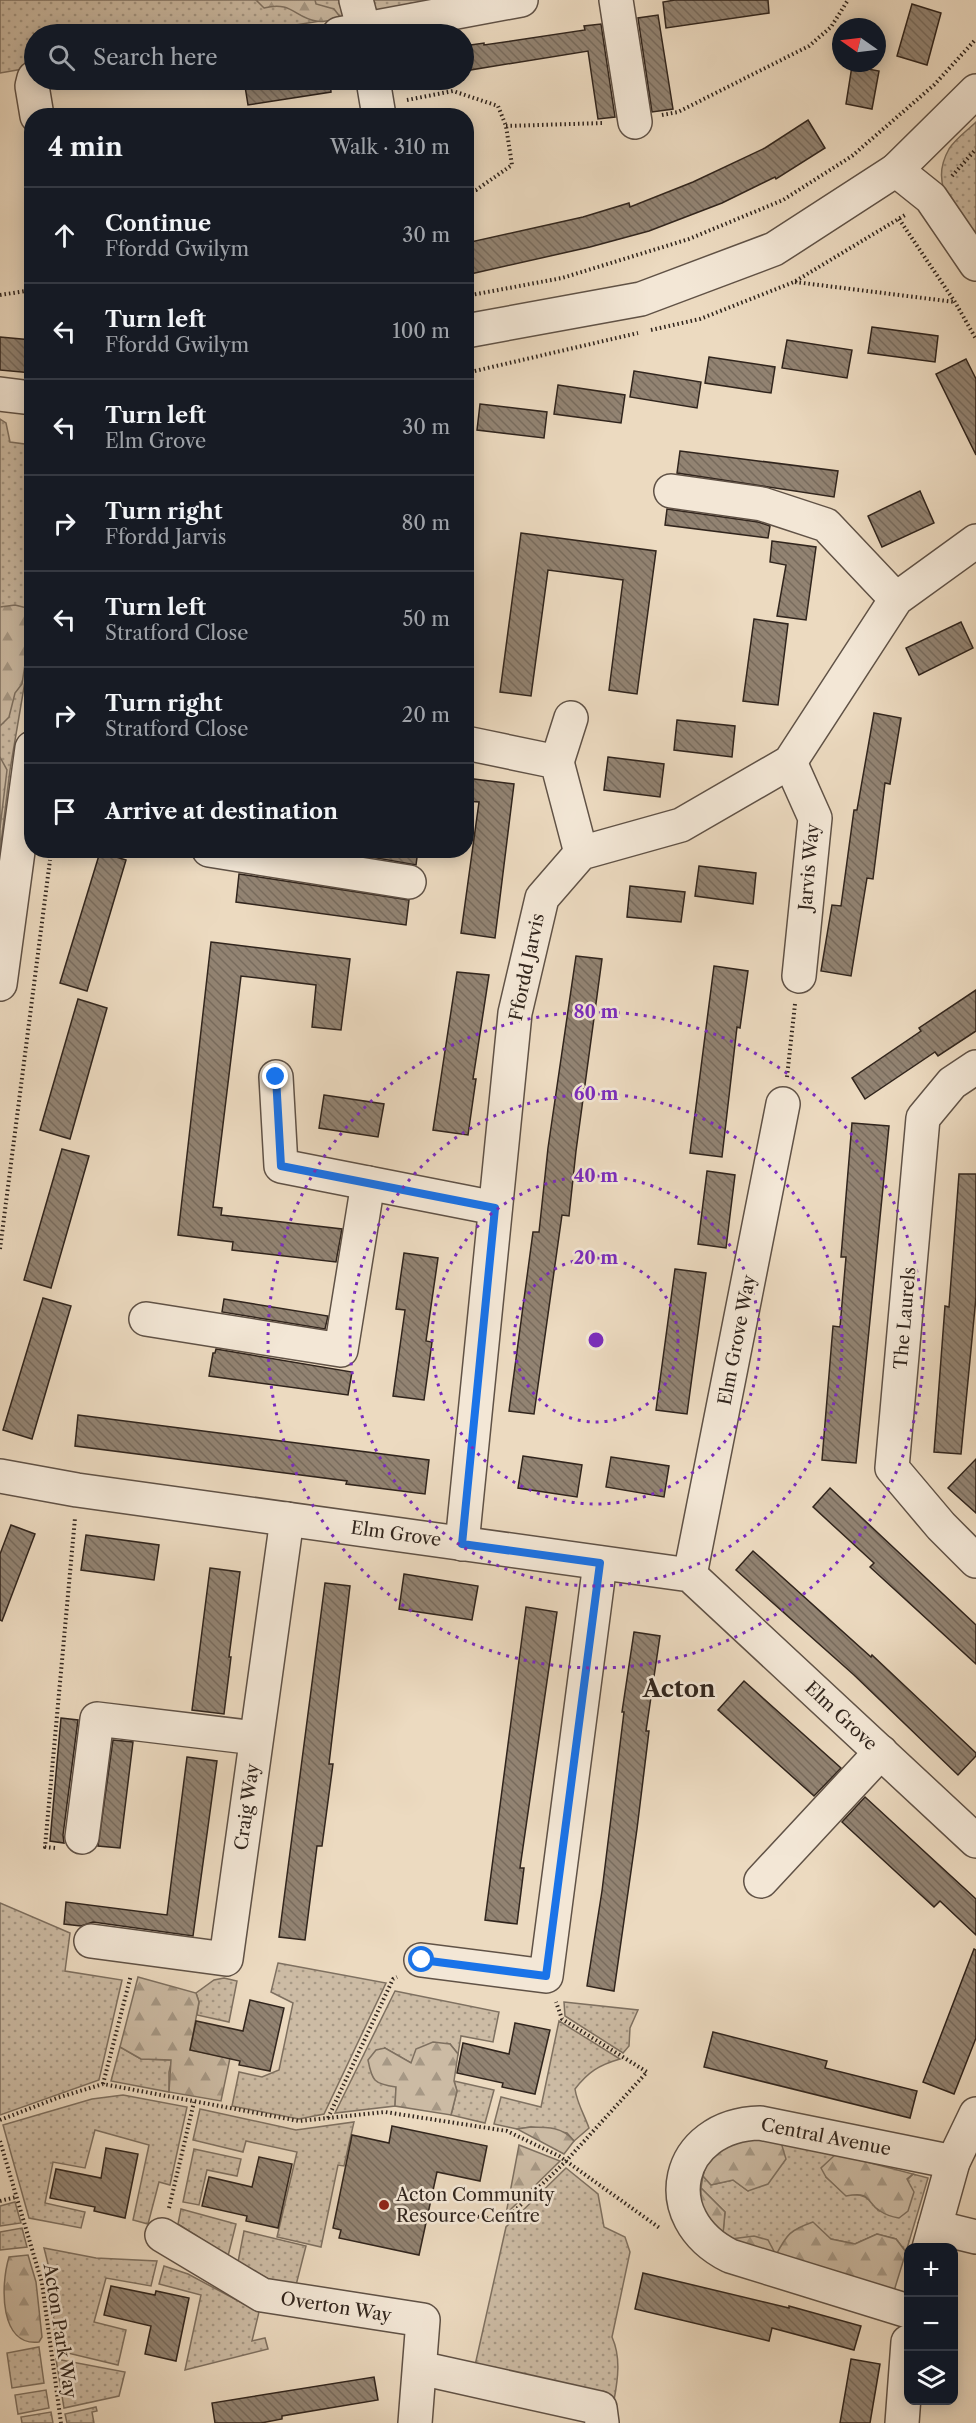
<!DOCTYPE html>
<meta charset="utf-8">
<style>
body{margin:0;font-family:"Libre Caslon Text",serif;background:#242831;color:#f1f3f6}
.controls{position:absolute;right:18px;bottom:18px;display:grid;overflow:hidden;border-radius:12px;box-shadow:0 3px 15px #0003}
.controls button{width:54px;height:54px;display:grid;place-items:center;padding:0;border:0;border-bottom:2px solid #363941;background:#171b24;color:#f1f3f6;font:30px sans-serif}
.compass{position:absolute;left:832px;top:18px;width:54px;height:54px;border-radius:50%;background:#171b24;box-shadow:0 3px 15px #0003;rotate:284deg}
.stop{position:absolute;width:18px;height:18px;margin:-14px;border:4px solid #1a73e8;border-radius:50%;background:#fff}
.stop.end{background:#1a73e8;border-color:#fff;box-shadow:0 2px 6px #0008}
.list{margin:0;padding:0;list-style:none}
h2{display:flex;justify-content:space-between;align-items:center;height:78px;margin:0;padding:0 24px;font-size:26px}
h2 small{font-size:20px;font-weight:400;color:#9ea1a6}
.list li{display:grid;grid-template-columns:39px 1fr auto;gap:18px;align-items:center;box-sizing:border-box;height:96px;padding:0 24px;border-top:2px solid #363941}
.list b{display:block;font-size:22px;white-space:nowrap}
.list p{margin:0;font-size:20px;white-space:nowrap;color:#9ea1a6}
.list em{font-size:20px;font-style:normal;color:#9ea1a6}
.icon{flex:none;width:33px;height:33px;fill:none;stroke:currentColor;stroke-width:2;stroke-linecap:round;stroke-linejoin:round}
.map{position:relative;flex:none;width:976px;height:2423px;overflow:hidden}
.search{position:absolute;background:#171b24;box-shadow:0 3px 15px #0003;left:24px;top:24px;width:450px;height:66px;display:flex;align-items:center;gap:15px;box-sizing:border-box;padding:0 21px;border-radius:33px;color:#9ea1a6;font-size:22px}
.panel{position:absolute;background:#171b24;box-shadow:0 3px 15px #0003;left:24px;top:108px;width:450px;height:750px;border-radius:24px}
.map>svg:first-child{display:block}
</style>
<div class="map">
<svg width="976" height="2423" viewBox="0 0 976 2423">
<defs>
<pattern id="grass-dots" width="8" height="8" patternUnits="userSpaceOnUse" patternTransform="scale(1.5)"><rect width="8" height="8" fill="#ccbba4"/><path d="M2 2h.1M6 6h.1" fill="none" stroke="#a69885" stroke-width="1.8" stroke-linecap="round"/></pattern>
<pattern id="forest-firs" width="22" height="20" patternUnits="userSpaceOnUse" patternTransform="scale(1.5)"><rect width="22" height="20" fill="#ccbba4"/><path d="M5 1l3.5 6h-7zM16 11l3.5 6h-7z" fill="#a69885"/></pattern>
<pattern id="building-back-hatch" width="6" height="6" patternUnits="userSpaceOnUse" patternTransform="scale(1.5)"><rect width="6" height="6" fill="#928372"/><path d="M-1 5l2 2M0 0l6 6M5-1l2 2" fill="none" stroke="#786b5d"/></pattern>
</defs>
<rect width="100%" height="100%" fill="#ecdac0"/>
<filter id="stains"><feTurbulence type="fractalNoise" baseFrequency=".00333" numOctaves="4"/><feColorMatrix values="0 0 0 0 .2 0 0 0 0 .09 0 0 0 0 .02 0 0 0 .5 -.17"/></filter>
<radialGradient id="worn" r=".72"><stop offset=".6" stop-color="#630" stop-opacity="0"/><stop offset="1" stop-color="#630" stop-opacity=".3"/></radialGradient>
<g fill="url(#grass-dots)" stroke="#7e7060" stroke-width="1.5">
<path d="M0 0H454L238 34H34V67L0 73Z"/>
<path d="M976 122V237C955 209 928 186 949 149 955 139 968 130 976 122Z"/>
<path d="M0 419 6 423 10 442 32 445 31 646 10 770 0 851Z"/>
<path d="M0 1903 70 1933 65 1971 122 1980 99 2080 0 2115Z"/>
<path d="M278 1963 386 1983 324 2114 299 2119 232 2106 239 2072 262 2077 279 2070 293 2003 271 1992Z"/>
<path d="M224 1978 237 1981 229 2022 197 2015 199 2002 196 1993 214 1980Z"/>
<path d="M395 1991 499 2012 493 2042 461 2036 458 2054 450 2044 411 2063 385 2048 396 2087 395 2106 335 2113Z"/>
<path d="M564 2002 638 2010 630 2028 629 2046 623 2053 565 2016Z"/>
<path d="M559 2021 620 2059C599 2065 588 2072 575 2089 577 2103 584 2114 589 2128L574 2141 567 2133 531 2127 517 2129 494 2124 501 2097 541 2107Z"/>
<path d="M120 2047 141 2059 172 2060 169 2072V2092L111 2081Z"/>
<path d="M454 2081 494 2090 485 2123 451 2115 457 2091Z"/>
<path d="M123 2095 187 2107 170 2185 159 2182 148 2224 133 2220 149 2145 95 2130 85 2168 53 2162 45 2203 85 2212 81 2228 29 2218 3 2125 92 2099Z"/>
<path d="M200 2109 296 2130 354 2122 344 2166 338 2165 321 2247 277 2237 297 2152 246 2141 243 2152 193 2140Z"/>
<path d="M780 2139 836 2154 826 2177 846 2195C862 2193 869 2197 878 2210L913 2174 928 2178 906 2252 896 2239 877 2234 855 2244 831 2239 777 2255 731 2239 723 2233 725 2212 701 2188 703 2176 711 2185 733 2180 748 2191Z"/>
<path d="M194 2149 241 2159 237 2176 207 2170 199 2205 183 2202Z"/>
<path d="M566 2168 598 2194 604 2227 625 2237 630 2252 612 2337C621 2357 618 2379 614 2400L474 2370 506 2227Z"/>
<path d="M15 2202 21 2223 0 2226V2206Z"/>
<path d="M181 2209 236 2224 228 2256 178 2224Z"/>
<path d="M22 2228 27 2247 0 2250V2232Z"/>
<path d="M244 2231 306 2246 294 2293 238 2262Z"/>
<path d="M44 2248 96 2258 157 2261 151 2286 106 2278 94 2322 126 2330 118 2365 55 2350 52 2280Z"/>
<path d="M164 2266 188 2274 259 2312 252 2341 265 2338 268 2349 185 2370 201 2295 159 2284Z"/>
<path d="M39 2347 44 2383 12 2388 7 2353Z"/>
<path d="M56 2359 125 2372 119 2396 64 2408Z"/>
<path d="M46 2390 49 2408 18 2414 15 2395Z"/>
<path d="M96 2407 97 2411 92 2412 94 2423H67L65 2414Z"/>
<path d="M51 2412 53 2423H22L21 2417Z"/>
</g>
<g fill="url(#forest-firs)" stroke="#7e7060" stroke-width="1.5">
<path d="M256 0H315L316 4 334 9 341 18C334 19 323 23 316 21 294 17 292 1 264 8Z"/>
<path d="M15 605 31 609V625L22 684 15 693 9 717 0 726V607Z"/>
<path d="M0 757 7 770 0 828Z"/>
<path d="M138 1977 196 1993 199 2002 190 2050 230 2058 221 2101 169 2092 171 2060 141 2059 120 2047Z"/>
<path d="M433 2042 450 2044 458 2054 454 2081 457 2091 451 2115 395 2106 396 2087C374 2084 372 2081 368 2060L376 2050 385 2048 411 2063 416 2049Z"/>
<path d="M531 2127C548 2127 563 2127 574 2141L564 2154 517 2129Z"/>
<path d="M728 2137 780 2139 786 2159 768 2184 748 2191 733 2180 711 2185 703 2176 709 2154Z"/>
<path d="M519 2145 560 2161 506 2214Z"/>
<path d="M836 2154 913 2174 907 2179 914 2192 908 2211 899 2218C893 2217 886 2215 880 2211 865 2202 873 2191 846 2196L826 2177 821 2168Z"/>
<path d="M701 2188 725 2212 723 2234 731 2239 754 2236 768 2240 776 2255C787 2234 790 2230 813 2222L831 2239 855 2244 877 2234 896 2239 906 2252 894 2291 721 2240 700 2208Z"/>
<path d="M28 2255 36 2282 42 2337 39 2342C0 2347 0 2287 9 2257Z"/>
</g>
<g fill="url(#building-back-hatch)" stroke="#31251d" stroke-width="1.5">
<path d="M675 0H768L769 13 666 28 663 2Z"/>
<path d="M912 4 941 13 927 65 897 56Z"/>
<path d="M658 15 673 109 652 112 638 18Z"/>
<path d="M601 24 615 117 598 119 588 51 464 71V46L484 43V45L585 30 584 26Z"/>
<path d="M852 66 879 71 872 109 846 104Z"/>
<path d="M244 80H330L331 92 248 105Z"/>
<path d="M808 120 825 148 776 179 775 177 722 203 649 231 590 247 466 275V243L583 217 629 203 630 207 693 182 765 148Z"/>
<path d="M872 327 938 336 935 362 868 353Z"/>
<path d="M0 337 32 340V373L0 370Z"/>
<path d="M787 340 852 350 847 378 782 368Z"/>
<path d="M709 357 775 367 771 393 705 383Z"/>
<path d="M966 359 976 379V455L936 374Z"/>
<path d="M634 371 701 382 697 408 630 397Z"/>
<path d="M558 385 625 395 621 423 554 414Z"/>
<path d="M480 404 547 412 544 438 477 430Z"/>
<path d="M680 451 838 471 834 497 677 473Z"/>
<path d="M920 491 934 523 882 547 868 516Z"/>
<path d="M667 509 758 522 770 526 768 538 665 525Z"/>
<path d="M521 533 656 551 637 694 609 690 623 580 548 570 531 696 500 692Z"/>
<path d="M772 541 816 547 806 620 777 616 786 565 770 562Z"/>
<path d="M754 619 788 624 778 705 743 701Z"/>
<path d="M961 622 973 648 919 675 906 648Z"/>
<path d="M874 713 901 718 890 784 885 783 873 879 867 878 851 976 821 971 832 905 841 906 854 810H857Z"/>
<path d="M677 720 735 726 732 757 674 750Z"/>
<path d="M608 757 664 764 660 797 604 790Z"/>
<path d="M466 778 514 784 495 938 461 933 479 802 466 801Z"/>
<path d="M331 850H418L416 865Z"/>
<path d="M100 852 126 860 87 991 60 983Z"/>
<path d="M699 866 756 873 753 904 695 896Z"/>
<path d="M239 874 409 900 406 925 236 902Z"/>
<path d="M630 886 685 892 681 922 627 917Z"/>
<path d="M211 942 350 959 341 1030 312 1027 316 985 241 976 213 1207 222 1208 221 1215 342 1229 336 1262 232 1250 233 1242 178 1235Z"/>
<path d="M576 956 602 959 576 1151 569 1216 562 1215 534 1414 509 1411 533 1232H539L548 1148Z"/>
<path d="M714 966 748 971 740 1028 737 1027 722 1157 690 1153Z"/>
<path d="M457 972 489 975 473 1079H476L468 1135 433 1130Z"/>
<path d="M976 990V1031L938 1056 935 1052 865 1099 852 1078 921 1031 919 1028Z"/>
<path d="M78 999 107 1008 70 1139 40 1130Z"/>
<path d="M324 1095 384 1104 378 1137 319 1128Z"/>
<path d="M852 1123 889 1126 856 1463 822 1460 833 1326 840 1327 846 1257H841Z"/>
<path d="M62 1149 89 1156 51 1288 24 1280Z"/>
<path d="M707 1171 735 1175 726 1248 698 1244Z"/>
<path d="M959 1174H976V1297L961 1454 934 1452 945 1306 949 1307Z"/>
<path d="M404 1253 438 1258 426 1341 432 1342 424 1400 393 1396 405 1310 396 1309Z"/>
<path d="M675 1269 706 1273 687 1414 656 1410Z"/>
<path d="M43 1298 71 1306 32 1439 3 1430Z"/>
<path d="M224 1299 328 1316 325 1329 222 1312Z"/>
<path d="M216 1349 352 1372 348 1395 209 1376 213 1353H215Z"/>
<path d="M78 1415 429 1460 425 1494 346 1484 347 1481 75 1446Z"/>
<path d="M523 1456 582 1465 577 1497 518 1488Z"/>
<path d="M611 1457 669 1466 664 1497 606 1487Z"/>
<path d="M976 1459V1513L948 1488Z"/>
<path d="M830 1488 976 1625V1664L870 1567 874 1563 813 1507Z"/>
<path d="M11 1525 35 1534 2 1621 0 1620V1554Z"/>
<path d="M86 1535 159 1545 154 1580 81 1570Z"/>
<path d="M753 1551 871 1657 872 1655 976 1753V1756L958 1775 854 1675 736 1570Z"/>
<path d="M210 1568 240 1572 229 1657H231L224 1714 192 1710Z"/>
<path d="M404 1574 478 1586 472 1620 399 1609Z"/>
<path d="M325 1583 350 1586 329 1764H333L322 1846H317L305 1940 279 1937Z"/>
<path d="M526 1607 557 1612 520 1868H524L517 1924 485 1920Z"/>
<path d="M634 1632 660 1636 646 1731H649L637 1829 614 1991 587 1986 602 1891 624 1712H622Z"/>
<path d="M744 1681 841 1768 814 1796 718 1710Z"/>
<path d="M61 1718 78 1720 63 1835 64 1843 50 1841Z"/>
<path d="M113 1740 133 1742 120 1848 98 1846Z"/>
<path d="M187 1757 217 1761 193 1936 93 1922 81 1926 64 1924 66 1902 167 1915Z"/>
<path d="M865 1797 976 1899V1935L940 1901 934 1907 842 1822Z"/>
<path d="M974 1949 976 1950V2038L954 2094 923 2082Z"/>
<path d="M250 2000 284 2008 270 2071 239 2065 240 2061 190 2050 196 2021 243 2031Z"/>
<path d="M515 2023 550 2030 535 2094 502 2087 503 2083 457 2073 463 2043 509 2054Z"/>
<path d="M713 2032 827 2061 825 2068 917 2091 910 2118 704 2067Z"/>
<path d="M392 2126 487 2146 480 2181 437 2172 419 2255 339 2238 341 2230 333 2228 352 2135 389 2143Z"/>
<path d="M106 2148 138 2154 125 2218 94 2211 95 2207 50 2198 56 2169 101 2178Z"/>
<path d="M259 2157 292 2164 278 2228 246 2221 247 2216 202 2206 209 2177 252 2187Z"/>
<path d="M643 2273 789 2308V2306L861 2326 854 2350 772 2328 769 2341 635 2309Z"/>
<path d="M111 2286 155 2295 156 2291 189 2298 176 2361 145 2354 151 2326 104 2315Z"/>
<path d="M851 2359 880 2364 870 2423H840Z"/>
<path d="M374 2377 378 2400 282 2416V2419L261 2423H215L212 2403Z"/>
</g>
<g fill="none" stroke-linecap="round" stroke-linejoin="round">
<defs>
<g id="minor">
<path d="M356 0 365 34"/>
<path d="M616 0 635 122"/>
<path d="M339 34 521 0"/>
<path d="M34 78 32 86 37 116"/>
<path d="M373 80 379 116"/>
<path d="M896 170 931 198 976 264"/>
<path d="M466 331 641 299 774 249 896 170 976 91"/>
<path d="M0 394 32 398"/>
<path d="M671 491 762 504 826 525 896 599"/>
<path d="M466 743 557 762 581 853"/>
<path d="M557 762 571 718"/>
<path d="M790 762 815 818 799 976"/>
<path d="M209 850 409 882"/>
<path d="M0 984 32 748"/>
<path d="M976 1067 952 1083 923 1118 892 1468 941 1526 976 1561"/>
<path d="M276 1077 281 1166 495 1208"/>
<path d="M146 1319 341 1350 368 1183"/>
<path d="M0 1476 77 1490 690 1575 976 1841"/>
<path d="M462 1544 515 1013 542 898 581 853 681 825 790 762 896 599 976 541"/>
<path d="M690 1575 783 1104"/>
<path d="M82 1837 97 1719 256 1738"/>
<path d="M761 1881 881 1752"/>
<path d="M91 1941 226 1959 287 1519"/>
<path d="M421 1960 546 1976 600 1563"/>
<path d="M935 2227 976 2237"/>
<path d="M162 2235 262 2295 423 2320 415 2423"/>
<path d="M929 2248 953 2162 976 2114"/>
<path d="M908 2311 730 2256C654 2218 675 2125 760 2123L953 2162"/>
<path d="M420 2368 600 2408 602 2423"/>
<path d="M902 2423 908 2342"/>
</g>
</defs>
<use href="#minor" stroke="#605246" stroke-width="36"/>
<g stroke="#31251d" stroke-width="4" stroke-dasharray="1.5 3" stroke-linecap="butt">
<path d="M407 100 453 91 498 106 506 126 512 165 476 190 466 192"/>
<path d="M662 115 678 112 809 46 831 27 848 0"/>
<path d="M506 126 604 123"/>
<path d="M952 176 976 149"/>
<path d="M899 219 955 302 976 339"/>
<path d="M795 282 955 302"/>
<path d="M0 295 32 290"/>
<path d="M466 296 562 278 689 239 783 200 852 156 934 85 976 39"/>
<path d="M651 330 700 319 794 282 905 215"/>
<path d="M466 373 638 333"/>
<path d="M787 1077 795 1004"/>
<path d="M0 1249 50 860"/>
<path d="M55 1848 45 1847 75 1518"/>
<path d="M103 2084 131 1975"/>
<path d="M328 2118 393 1979 397 1977"/>
<path d="M0 2120 57 2098 103 2084 299 2121 385 2112 507 2131 559 2156 661 2229"/>
<path d="M0 2141 42 2283 61 2423"/>
<path d="M0 2201 16 2197"/>
<path d="M169 2208 194 2102"/>
<path d="M473 2216 504 2221 566 2161 647 2072 562 2019 556 2002"/>
</g>
<use href="#minor" stroke="#f3e7d6" stroke-width="33"/>
</g>
<g fill="none" stroke-linecap="round" stroke-linejoin="round">
<path stroke="#1a73e8" stroke-width="8" d="M276 1077 281 1166 495 1208 462 1544 600 1563 546 1976 422 1960"/>
</g>
<g fill="none" stroke="#7b2cbf" stroke-width="3" stroke-dasharray="3 6">
<circle cx="596" cy="1340" r="82"/>
<circle cx="596" cy="1340" r="164"/>
<circle cx="596" cy="1340" r="246"/>
<circle cx="596" cy="1340" r="328"/>
</g>
<circle fill="#8f2418" stroke="#f3e7d6" stroke-width="2" cx="384" cy="2205" r="6"/>
<g text-anchor="middle" stroke-width="5" stroke-linejoin="round" paint-order="stroke">
<g font-size="18" fill="#31251d" stroke="#f3e7d6">
<text transform="translate(809 867) rotate(-85)" y="6">Jarvis Way</text>
<text transform="translate(527 967) rotate(-78)" y="6">Ffordd Jarvis</text>
<text transform="translate(905 1318) rotate(-85)" y="6">The Laurels</text>
<text transform="translate(737 1340) rotate(-79)" y="6">Elm Grove Way</text>
<text transform="translate(396 1534) rotate(8)" y="6">Elm Grove</text>
<text transform="translate(841 1716) rotate(43)" y="6">Elm Grove</text>
<text transform="translate(247 1807) rotate(-82)" y="6">Craig Way</text>
<text transform="translate(826 2137) rotate(11)" y="6">Central Avenue</text>
<text transform="translate(336 2307) rotate(9)" y="6">Overton Way</text>
<text transform="translate(60 2331) rotate(81)" y="6">Acton Park Way</text>
</g>
<g font-size="18" fill="#31251d" stroke="#f3e7d6" text-anchor="start">
<text x="396" y="2201">Acton Community<tspan x="396" dy="21">Resource Centre</tspan></text>
</g>
<g font-size="24" font-weight="bold" fill="#31251d" stroke="#f3e7d6">
<text x="679" y="1697">Acton</text>
</g>
</g>
<circle cx="596" cy="1340" r="9" fill="#7b2cbf" stroke="#f3e7d6" stroke-width="3"/>
<g font-size="18" text-anchor="middle" font-weight="bold" fill="#7b2cbf" stroke="#f3e7d6" stroke-width="5" stroke-linejoin="round" paint-order="stroke">
<text x="596" y="1018">80 m</text>
<text x="596" y="1100">60 m</text>
<text x="596" y="1182">40 m</text>
<text x="596" y="1264">20 m</text>
</g>
<rect width="100%" height="100%" filter="url(#stains)"/>
<rect width="100%" height="100%" fill="url(#worn)"/>
</svg>
<div class="controls">
<button>+</button>
<button>−</button>
<button><svg class="icon" aria-label="layers" viewBox="0 0 24 24"><path d="M12 4l9 5-9 5-9-5zM3 14l9 5 9-5"/></svg></button>
</div>
<svg class="compass" viewBox="-18 -18 36 36"><path d="M0-13l5 13h-10z" fill="#e53935"/><path d="M0 13l5-13h-10z" fill="#9ea1a6"/></svg>
<div class="stop" style="left:422px;top:1960px"></div>
<div class="stop end" style="left:276px;top:1077px"></div>
<div class="search"><svg class="icon" aria-label="search" viewBox="0 0 24 24"><circle cx="10" cy="10" r="6"/><path d="M15 15l6 6"/></svg>Search here</div>
<section class="panel">
<h2>4 min<small>Walk · 310 m</small></h2>
<ul class="list">
<li><svg class="icon" aria-label="ahead" viewBox="0 0 24 24"><path d="M12 20V5M6 11l6-6 6 6"/></svg><div><b>Continue</b><p>Ffordd Gwilym</p></div><em>30 m</em></li>
<li><svg class="icon" aria-label="left" viewBox="0 0 24 24"><path d="M17 20v-9H6M10 6l-5 5 5 5"/></svg><div><b>Turn left</b><p>Ffordd Gwilym</p></div><em>100 m</em></li>
<li><svg class="icon" aria-label="left" viewBox="0 0 24 24"><path d="M17 20v-9H6M10 6l-5 5 5 5"/></svg><div><b>Turn left</b><p>Elm Grove</p></div><em>30 m</em></li>
<li><svg class="icon" aria-label="right" viewBox="0 0 24 24"><path d="M7 20v-9h11M14 6l5 5-5 5"/></svg><div><b>Turn right</b><p>Ffordd Jarvis</p></div><em>80 m</em></li>
<li><svg class="icon" aria-label="left" viewBox="0 0 24 24"><path d="M17 20v-9H6M10 6l-5 5 5 5"/></svg><div><b>Turn left</b><p>Stratford Close</p></div><em>50 m</em></li>
<li><svg class="icon" aria-label="right" viewBox="0 0 24 24"><path d="M7 20v-9h11M14 6l5 5-5 5"/></svg><div><b>Turn right</b><p>Stratford Close</p></div><em>20 m</em></li>
<li><svg class="icon" aria-label="arrive" viewBox="0 0 24 24"><path d="M6 21V4h12l-3 4 3 4H6"/></svg><div><b>Arrive at destination</b></div></li>
</ul>
</section>
</div>
